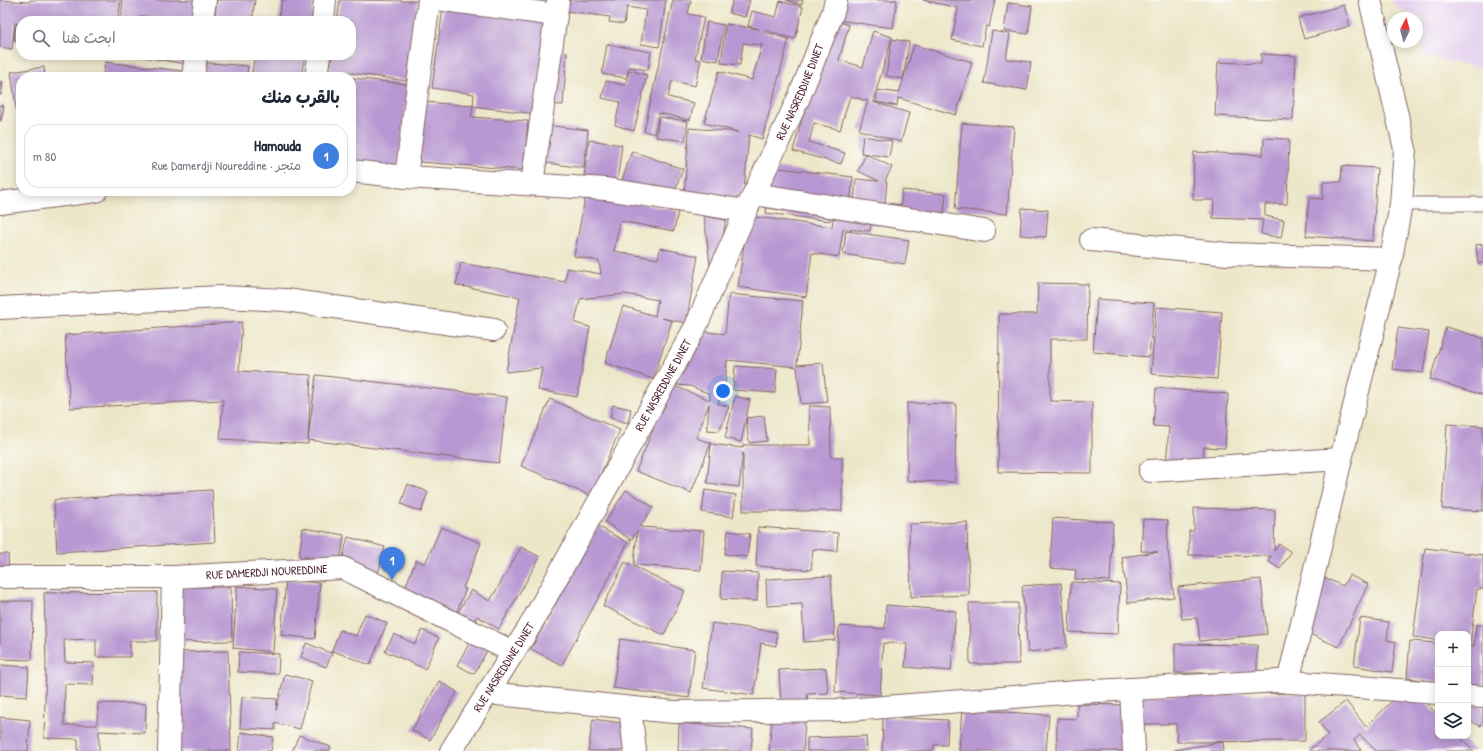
<!DOCTYPE html>
<html lang="ar">
<meta charset="utf-8">
<style>
body{margin:0;font-family:"Patrick Hand","Playpen Sans Arabic",sans-serif;background:#f6f6f7;color:#1f2937;direction:rtl}
.controls{position:absolute;right:12px;bottom:12px;display:grid;overflow:hidden;border-radius:8px;box-shadow:0 2px 10px #0003}
.controls button{width:36px;height:36px;display:grid;place-items:center;padding:0;border:0;border-bottom:1px solid #e0e1e3;background:#fff;color:#1f2937;font:20px sans-serif}
.compass{position:absolute;left:1387px;top:12px;width:36px;height:36px;border-radius:50%;background:#fff;box-shadow:0 2px 10px #0003;rotate:6deg}
.you{position:absolute;left:723px;top:391px;width:14px;height:14px;margin:-10px;border:3px solid #fff;border-radius:50%;background:#1a73e8;box-shadow:0 0 0 6px #1a73e833}
.badge{display:grid;place-items:center;width:26px;height:26px;border-radius:50%;background:#1f6fb2;color:#fff;font-size:13px;font-weight:700}
.pin{position:absolute;translate:-50% -33px;filter:drop-shadow(0 1px 2px #0008)}
.pin::after{content:'';position:absolute;top:21px;width:14px;height:12px;background:inherit;clip-path:polygon(0 0,100% 0,50% 100%)}
.list{margin:0;padding:0;list-style:none}
h2{display:flex;justify-content:space-between;align-items:center;height:52px;margin:0;padding:0 16px;font-size:17px}
h2 small{font-size:13px;font-weight:400;color:#747a83}
.list li{display:grid;grid-template-columns:26px 1fr auto;gap:12px;align-items:center;box-sizing:border-box;height:64px;margin:0 8px 8px;padding:0 8px;border:1px solid #e0e1e3;border-radius:16px}
.list b{display:block;font-size:15px;white-space:nowrap}
.list p{margin:0;font-size:13px;white-space:nowrap;color:#747a83}
.list em{font-size:13px;font-style:normal;color:#747a83}
.icon{flex:none;width:22px;height:22px;fill:none;stroke:currentColor;stroke-width:2;stroke-linecap:round;stroke-linejoin:round}
.map{position:relative;flex:none;width:1483px;height:751px;overflow:hidden;direction:ltr}
.search{position:absolute;background:#fff;box-shadow:0 2px 10px #0003;left:16px;top:16px;width:340px;height:44px;display:flex;align-items:center;gap:10px;box-sizing:border-box;padding:0 14px;border-radius:16px;color:#747a83;font-size:15px}
.panel{position:absolute;background:#fff;box-shadow:0 2px 10px #0003;left:16px;top:72px;width:340px;height:124px;border-radius:16px;direction:rtl}
.map>svg:first-child{display:block}
</style>
<div class="map">
<svg width="1483" height="751" viewBox="0 0 1483 751">
<rect width="100%" height="100%" fill="#fdfcf7"/>
<filter id="ink" filterUnits="userSpaceOnUse"><feTurbulence type="fractalNoise" baseFrequency=".025" numOctaves="2"/><feDisplacementMap in="SourceGraphic" scale="8" xChannelSelector="R" yChannelSelector="G"/><feConvolveMatrix kernelMatrix="1 2 1 2 8 2 1 2 1" color-interpolation-filters="sRGB"/></filter>
<filter id="wash" filterUnits="userSpaceOnUse"><feTurbulence type="fractalNoise" baseFrequency=".012" numOctaves="4" result="noise"/><feDisplacementMap in="SourceGraphic" scale="16" xChannelSelector="R" yChannelSelector="G"/><feGaussianBlur stdDeviation="0.9" result="paint"/><feColorMatrix in="noise" values="0 0 0 0 0 0 0 0 0 0 0 0 0 0 0 0 0 1.4 0 .05"/><feComposite in="paint" operator="in"/></filter>
<g filter="url(#wash)">
<rect width="100%" height="100%" fill="#ede7c9"/>
<path fill="#e6d2f0" d="M1391 0H1483V68L1423 56 1422 17 1400 10Z"/>
<g id="blocks">
<g fill="#b898d2">
<path d="M0 0 29 2 30 0H121L118 21H21V24L15 23 12 49 0 47Z"/>
<path d="M123 0H200L193 21 140 16 164 21H121Z"/>
<path d="M217 0H255L252 21H214Z"/>
<path d="M282 0H314L311 21H278Z"/>
<path d="M340 0 418 1 407 81 330 70 332 55H351V21H337Z"/>
<path d="M561 0H666L659 47 641 44 646 10 627 7 624 24 609 22 610 17 559 10Z"/>
<path d="M673 0H691L688 14 704 17 695 59 701 60 695 86 672 81 668 97 694 103 690 120 659 113 654 134 644 131Z"/>
<path d="M733 0H750L745 17 729 13Z"/>
<path d="M786 0H803L801 5Z"/>
<path d="M840 0H897L893 28 837 20Z"/>
<path d="M923 0H995L989 27 986 26 982 46 952 40 958 8Z"/>
<path d="M780 1 803 7 795 39 765 30V32L789 39 762 139 749 135 743 203 684 198 689 128 738 132 704 123 719 71 752 80 762 45 743 43 740 65 721 63 726 24 759 29 748 26 752 11 776 17Z"/>
<path d="M1008 3 1032 6 1028 34 1004 31Z"/>
<path d="M1344 5 1350 26 1304 39 1298 18Z"/>
<path d="M443 8 547 23 535 114 473 106 474 94 432 88Z"/>
<path d="M261 18 273 20 272 21H261Z"/>
<path d="M830 19 849 25 839 60 863 67 873 31 892 37 873 102 909 113 901 142 859 130 868 101 850 96 840 130 814 123 809 142 845 153 841 164 793 151Z"/>
<path d="M707 22 724 25 718 61 701 58Z"/>
<path d="M16 25 21 26V41L14 40Z"/>
<path d="M992 31 1010 34 1006 59 1031 62 1027 90 984 83Z"/>
<path d="M892 39 909 42 903 79 886 76Z"/>
<path d="M607 44 651 52 648 70 629 67 627 77 629 70 647 75 634 131 615 125 620 102 602 98 606 81 625 85 627 78 602 74Z"/>
<path d="M914 45 972 62 956 115 898 98 897 106 876 102 877 90 899 93Z"/>
<path d="M552 50 567 52 563 105 548 104Z"/>
<path d="M1261 54 1296 56 1293 120 1215 116 1218 62 1261 64Z"/>
<path d="M131 55H188L187 64Z"/>
<path d="M255 55H305L301 77H251Z"/>
<path d="M105 62 182 71 181 77H103Z"/>
<path d="M198 62 248 66 247 77H197Z"/>
<path d="M44 67 45 77H21L20 135 11 72Z"/>
<path d="M351 78 408 84 398 172 351 166Z"/>
<path d="M0 81 3 82 1 95H0Z"/>
<path d="M424 102 473 106 471 117 528 121 524 170 420 162Z"/>
<path d="M0 105 4 106 1 121H0Z"/>
<path d="M659 117 688 121 685 141 656 137Z"/>
<path d="M962 123 1014 127 1007 214 955 209Z"/>
<path d="M544 125 588 130 584 168 539 162Z"/>
<path d="M863 136 892 141 889 157 861 153Z"/>
<path d="M1264 138 1289 139 1287 204H1265V216L1284 220 1281 238 1261 234 1263 220 1213 218 1214 200H1193L1194 152 1263 155Z"/>
<path d="M589 140 622 145 616 189 583 184Z"/>
<path d="M632 151 683 169 671 201 621 183Z"/>
<path d="M866 154 892 167 885 181 887 182 885 203 901 205 902 190 946 194 942 231 871 224 870 231 843 229 839 257 812 253 806 297 738 287 748 216 832 227 834 213 853 215 856 179 879 181 858 171Z"/>
<path d="M1342 166 1377 168 1373 241 1306 236 1309 198 1323 199V182H1341Z"/>
<path d="M771 167 853 177 850 202 832 200 830 221 766 213Z"/>
<path d="M586 193 678 211 674 231 620 221 614 251 658 259 660 248 698 256 686 323 662 318 672 321 653 379 605 363 623 306 655 316 658 300 625 294 580 299 575 323 590 327 577 397 538 390 542 368 506 372 520 297 456 285 461 263 565 282 567 268 601 274 599 261 574 256Z"/>
<path d="M1022 208 1048 210 1046 237 1020 235Z"/>
<path d="M704 216 726 220 713 288Z"/>
<path d="M846 231 909 240 905 264 843 254Z"/>
<path d="M1483 244V263L1478 264 1476 245Z"/>
<path d="M1038 283 1088 284 1087 339H1050V401L1092 402V473L998 472 999 314H1037Z"/>
<path d="M729 294 803 301 797 365 823 363 827 402 801 404 797 367 727 360 725 387 718 403 729 407 719 431 707 430 709 404 696 438 711 443 691 493 636 471 671 385 710 400V394L690 386 677 385 699 331 725 334Z"/>
<path d="M1097 299 1154 303 1149 357 1093 352Z"/>
<path d="M1156 307 1222 312 1217 379 1151 374Z"/>
<path d="M242 322 239 371 311 375 308 444 220 439 223 400 70 408 65 335Z"/>
<path d="M1446 327 1483 338V395L1430 379Z"/>
<path d="M1398 328 1429 332 1423 373 1392 369Z"/>
<path d="M735 366 777 369 775 393 733 390Z"/>
<path d="M316 375 507 397 499 463 308 440Z"/>
<path d="M1156 388 1228 394 1225 448 1204 447 1203 467 1166 465 1169 427 1153 426Z"/>
<path d="M735 396 750 400 741 442 725 438Z"/>
<path d="M550 399 620 430 591 496 521 466Z"/>
<path d="M907 403 956 404 955 482 907 481Z"/>
<path d="M613 405 631 409 628 423 610 418Z"/>
<path d="M809 406 830 407 831 457H842V511H743V453L739 487 707 483 711 444 743 448V445H810Z"/>
<path d="M764 416 767 441 749 443 746 418Z"/>
<path d="M1447 424 1483 426V511L1442 509Z"/>
<path d="M408 484 428 492 421 512 401 504Z"/>
<path d="M212 490 215 542 57 552 54 500Z"/>
<path d="M626 490 653 507 640 527 704 531 701 570 634 565 637 531 631 540 605 522Z"/>
<path d="M705 490 736 495 733 517 702 512Z"/>
<path d="M1194 508 1275 510 1274 551 1279 544 1291 552 1280 569 1268 561 1271 556 1189 555V531H1194Z"/>
<path d="M1053 518 1113 522 1110 581 1075 579 1076 570 1050 568Z"/>
<path d="M1143 519 1168 520 1167 551H1168L1174 597 1128 603 1122 557 1158 552 1141 551Z"/>
<path d="M967 522 969 595 911 597 909 524Z"/>
<path d="M598 526 628 543 562 665 531 649Z"/>
<path d="M441 527 481 543 463 588 466 589 455 616 402 595 416 560 425 564Z"/>
<path d="M758 527 838 533 837 551 813 549 811 570 756 566Z"/>
<path d="M303 528 344 535 340 563 299 556Z"/>
<path d="M728 531 750 534 747 557 725 554Z"/>
<path d="M348 537 385 547 375 585 338 576Z"/>
<path d="M521 547 540 557 499 629 477 616 471 626 455 618 471 590 490 601Z"/>
<path d="M1425 548 1483 555V589H1477L1470 644H1468V634H1438V640L1413 637Z"/>
<path d="M0 554H8L9 578H0Z"/>
<path d="M625 562 685 591 664 635 603 606Z"/>
<path d="M722 571 758 573 757 601 721 599Z"/>
<path d="M1349 575 1368 584 1339 647 1301 630 1325 578 1343 586Z"/>
<path d="M831 576 835 640 804 642 802 604 767 606 766 579Z"/>
<path d="M1261 579 1267 634 1200 641 1197 618 1182 619 1178 587Z"/>
<path d="M286 580 320 583 315 639 281 635Z"/>
<path d="M1071 582 1120 584 1118 634 1069 632Z"/>
<path d="M1061 583 1067 648 1028 652 1022 586Z"/>
<path d="M237 586 277 589 273 652 233 648Z"/>
<path d="M167 587H231L232 641 168 642Z"/>
<path d="M157 592V641H130V657H96V639L64 640 65 662 94 663 93 685 65 684 64 725H97L98 703 146 704 145 733 99 731V751H78V739L44 738 46 662 44 593Z"/>
<path d="M0 601H33L32 660 0 659Z"/>
<path d="M969 603H1018L1019 664H970Z"/>
<path d="M886 605 956 611 951 671 905 667 907 644 883 643 880 695 835 692 839 626 885 629Z"/>
<path d="M365 614 387 623 370 665 333 651 326 667 301 657 306 643 331 653 340 630 356 636Z"/>
<path d="M1360 618 1389 622 1387 640 1396 642 1392 672 1354 666Z"/>
<path d="M712 623 777 632 776 646 761 643 754 695 703 688Z"/>
<path d="M1476 625H1483V686L1468 684V646H1474Z"/>
<path d="M422 630 439 638 425 669 385 651 394 634 415 644Z"/>
<path d="M620 639 695 650 689 698 613 688Z"/>
<path d="M471 640 488 649 474 674 457 665Z"/>
<path d="M1410 641 1438 643V682L1407 678Z"/>
<path d="M1175 644 1257 645V673H1175Z"/>
<path d="M228 651 231 751H167L164 652Z"/>
<path d="M239 652 279 654 278 674 238 672Z"/>
<path d="M0 665 29 667 27 697 0 695Z"/>
<path d="M826 668 828 693 807 694 808 703 781 704 779 670Z"/>
<path d="M285 674 312 681 300 729 275 723V730L240 728 242 697 277 699 276 710Z"/>
<path d="M439 681 457 692 430 740 412 730Z"/>
<path d="M1408 685 1438 715V736H1459L1474 751H1376L1360 735 1354 740 1362 751H1308L1328 735 1319 722 1346 701 1366 727Z"/>
<path d="M1305 693V741L1177 742 1176 724H1141V695Z"/>
<path d="M1468 699 1483 707V722L1481 726 1468 720Z"/>
<path d="M1077 704 1127 705V751H1057V718L1077 719Z"/>
<path d="M962 709 1049 715 1046 751H959Z"/>
<path d="M0 717 30 720 28 751H0Z"/>
<path d="M883 717 948 720 947 745H934L933 751H882Z"/>
<path d="M772 718 805 721 803 751H769Z"/>
<path d="M593 719 629 724 625 751H588Z"/>
<path d="M679 723 753 729 751 751H678Z"/>
<path d="M241 732 273 737 271 751H239Z"/>
<path d="M299 735 331 747 329 751H292Z"/>
<path d="M866 736 867 751H807V738Z"/>
<path d="M1223 742 1224 751H1175L1174 750Z"/>
</g>
</g>
</g>
<g filter="url(#ink)">
<use href="#blocks" fill-opacity="0" stroke="#836562" stroke-width="1"/>
<g fill="none" stroke-linecap="round" stroke-linejoin="round">
<defs>
<path id="lane" d="M1401 204H1483"/>
<g id="street">
<path d="M444 0 556 15 558 1"/>
<path d="M202 21 205 0"/>
<path d="M323 21 325 0"/>
<path d="M193 77 196 55"/>
<path d="M316 77 319 55"/>
<path d="M351 171 406 177 606 189 746 211"/>
<path d="M406 177 429 0"/>
<path d="M532 184 556 15"/>
<path d="M754 194 984 231"/>
<path d="M0 203 96 191"/>
<path d="M1091 240 1228 254 1391 259"/>
<path d="M0 308 221 297 286 300 494 330"/>
<path d="M1150 471 1341 459"/>
<path id="s1" d="M0 577H173L343 568 513 652"/>
<path d="M1288 682 1341 459 1391 259 1401 204 1405 149 1370 0"/>
<path d="M1131 689 1134 751"/>
<path d="M487 693 673 712 846 710 1077 692 1279 681 1438 693"/>
<path d="M1468 696 1483 697"/>
<path d="M630 708 635 751"/>
<path d="M169 751 173 577"/>
<path id="s2" d="M451 751 530 626 696 326 746 211 800 95 833 12 836 0"/>
</g>
</defs>
<use href="#lane" stroke="#836562" stroke-width="15"/>
<use href="#street" stroke="#836562" stroke-width="24"/>
<use href="#lane" stroke="#fff" stroke-width="13"/>
<use href="#street" stroke="#fff" stroke-width="22"/>
</g>
</g>
<g text-anchor="middle" stroke-width="3" stroke-linejoin="round" paint-order="stroke">
<g font-size="12" fill="#4a1f2b" stroke="#fdfcf7">
<text dy="4" stroke="none"><textPath href="#s2" startOffset="747">RUE NASREDDINE DINET</textPath></text>
<text dy="4" stroke="none"><textPath href="#s2" startOffset="423">RUE NASREDDINE DINET</textPath></text>
<text dy="4" stroke="none"><textPath href="#s1" startOffset="267">RUE DAMERDJI NOUREDDINE</textPath></text>
<text dy="4" stroke="none"><textPath href="#s2" startOffset="99">RUE NASREDDINE DINET</textPath></text>
</g>
</g>
</svg>
<div class="controls">
<button>+</button>
<button>−</button>
<button><svg class="icon" aria-label="layers" viewBox="0 0 24 24"><path d="M12 4l9 5-9 5-9-5zM3 14l9 5 9-5"/></svg></button>
</div>
<svg class="compass" viewBox="-18 -18 36 36"><path d="M0-13l5 13h-10z" fill="#e53935"/><path d="M0 13l5-13h-10z" fill="#747a83"/></svg>
<div class="you"></div>
<div class="pin badge" style="left:392px;top:580px;background:#3f7fe0">1</div>
<div class="search"><svg class="icon" aria-label="search" viewBox="0 0 24 24"><circle cx="10" cy="10" r="6"/><path d="M15 15l6 6"/></svg>ابحث هنا</div>
<section class="panel">
<h2>بالقرب منك<small></small></h2>
<ul class="list">
<li><span class="badge" style="background:#3f7fe0">1</span><div><b>Hamouda</b><p>متجر · Rue Damerdji Noureddine</p></div><em>80 m</em></li>
</ul>
</section>
</div>
